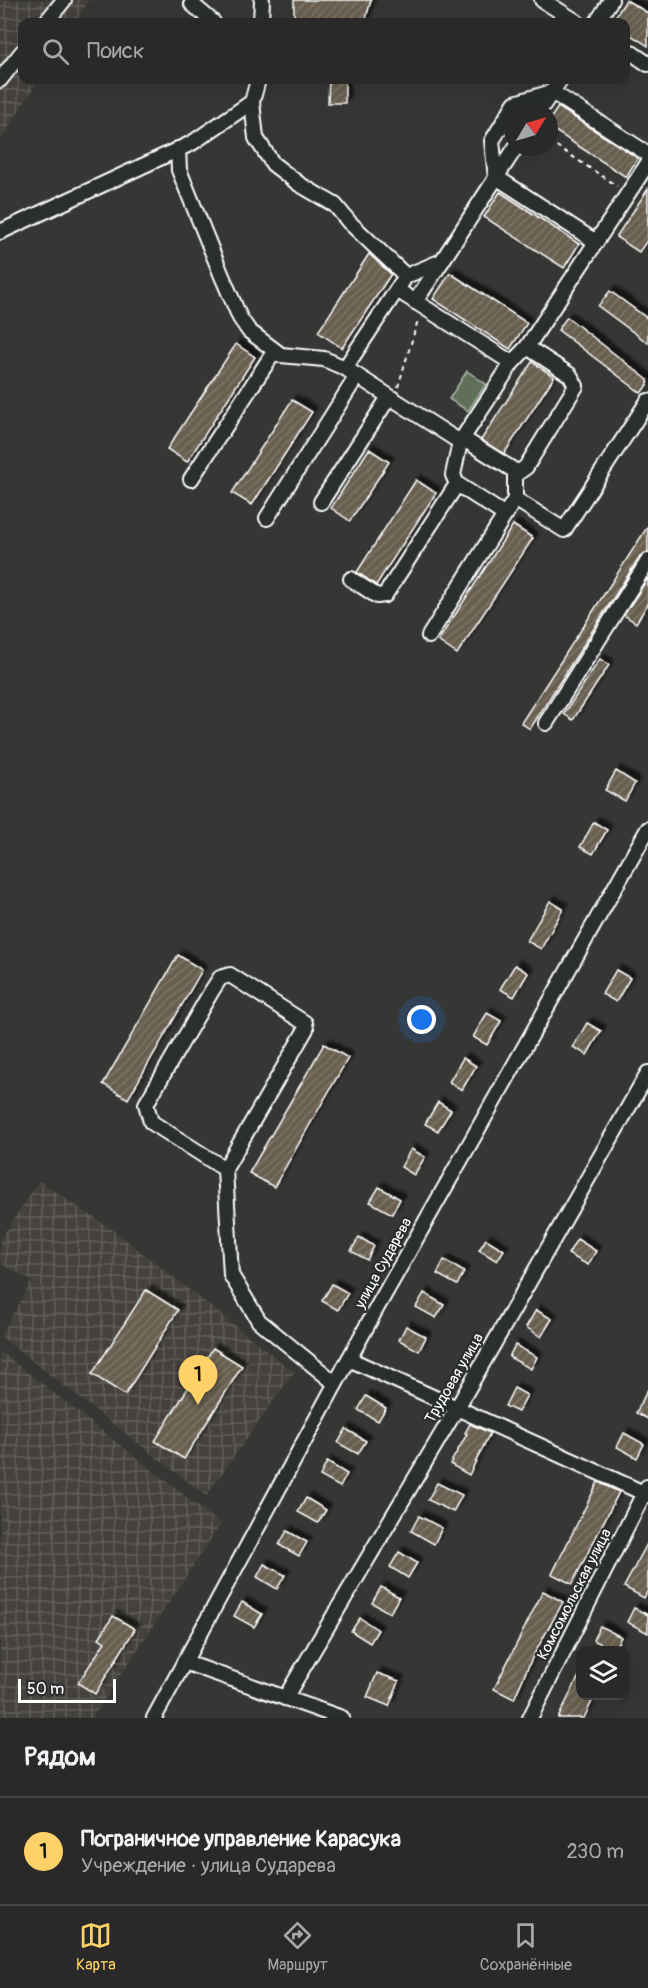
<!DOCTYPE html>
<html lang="ru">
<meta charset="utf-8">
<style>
body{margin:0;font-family:Pangolin,sans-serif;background:#343534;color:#f1f3f6}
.controls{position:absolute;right:18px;bottom:18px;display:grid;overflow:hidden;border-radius:12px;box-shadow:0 6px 24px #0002}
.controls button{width:54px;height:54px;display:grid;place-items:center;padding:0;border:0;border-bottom:2px solid #444545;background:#282928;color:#f1f3f6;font:30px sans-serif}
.compass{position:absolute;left:504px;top:102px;width:54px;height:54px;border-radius:50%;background:#282928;box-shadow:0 6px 24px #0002;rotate:52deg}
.scale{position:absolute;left:18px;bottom:15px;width:98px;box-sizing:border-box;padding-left:6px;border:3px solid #fff;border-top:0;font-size:16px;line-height:21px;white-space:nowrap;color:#fff;-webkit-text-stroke:4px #2a2d2e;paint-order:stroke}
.you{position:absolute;left:422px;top:1020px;width:21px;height:21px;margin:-15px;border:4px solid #fff;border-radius:50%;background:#1a73e8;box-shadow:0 0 0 9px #1a73e833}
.badge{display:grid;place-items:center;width:39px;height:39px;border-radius:50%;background:#ffd166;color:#111;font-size:20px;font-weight:700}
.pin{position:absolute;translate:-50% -50px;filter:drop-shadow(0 2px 3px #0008)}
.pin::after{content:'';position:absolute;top:32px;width:21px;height:18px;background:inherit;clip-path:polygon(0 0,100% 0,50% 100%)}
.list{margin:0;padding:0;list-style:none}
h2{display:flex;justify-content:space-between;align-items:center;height:78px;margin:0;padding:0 24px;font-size:26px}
h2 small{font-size:20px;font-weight:400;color:#a5a6a8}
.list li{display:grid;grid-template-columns:39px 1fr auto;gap:18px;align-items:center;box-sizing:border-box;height:108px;padding:0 24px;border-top:2px solid #444545}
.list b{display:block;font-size:22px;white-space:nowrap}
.list p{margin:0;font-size:20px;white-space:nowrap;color:#a5a6a8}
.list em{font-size:20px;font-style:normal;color:#a5a6a8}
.icon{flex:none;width:33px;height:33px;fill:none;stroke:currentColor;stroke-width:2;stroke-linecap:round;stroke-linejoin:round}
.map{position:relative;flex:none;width:648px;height:1718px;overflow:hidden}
.search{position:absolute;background:#282928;box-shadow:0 6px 24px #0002;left:18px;right:18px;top:18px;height:66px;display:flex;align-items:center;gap:15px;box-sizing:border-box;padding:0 21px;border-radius:12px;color:#a5a6a8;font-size:22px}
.sheet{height:186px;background:#282928}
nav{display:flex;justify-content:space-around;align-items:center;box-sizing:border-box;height:84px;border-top:2px solid #444545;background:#282928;font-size:16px;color:#a5a6a8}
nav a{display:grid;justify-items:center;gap:3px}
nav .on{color:#ffd166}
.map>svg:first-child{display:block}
</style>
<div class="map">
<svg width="648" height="1718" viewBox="0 0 648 1718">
<defs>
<pattern id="industrial-grid" width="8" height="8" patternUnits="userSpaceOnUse" patternTransform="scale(1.5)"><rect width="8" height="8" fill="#45433d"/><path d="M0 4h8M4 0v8" fill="none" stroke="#615f5a"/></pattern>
<pattern id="building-hatch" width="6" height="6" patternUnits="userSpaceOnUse" patternTransform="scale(1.5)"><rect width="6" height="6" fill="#685e4f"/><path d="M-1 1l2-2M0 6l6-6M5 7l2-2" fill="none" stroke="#7f7669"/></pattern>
<filter id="shadow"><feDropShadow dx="5" dy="-5" stdDeviation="1.5" flood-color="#0009"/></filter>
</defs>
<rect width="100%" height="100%" fill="#363735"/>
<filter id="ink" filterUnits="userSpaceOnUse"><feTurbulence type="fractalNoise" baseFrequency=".0167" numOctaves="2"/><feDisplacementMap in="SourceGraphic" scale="12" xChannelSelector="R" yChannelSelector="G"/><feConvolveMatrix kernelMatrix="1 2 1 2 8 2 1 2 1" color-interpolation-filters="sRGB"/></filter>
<g filter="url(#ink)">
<g fill="url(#industrial-grid)">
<path d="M0 0H89L75 22H22V80H39L0 140Z"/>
<path d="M39 1181 117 1233 294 1372 206 1496 0 1336 32 1281 0 1263V1240Z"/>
<path d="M0 1351 221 1524 92 1718H0Z"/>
</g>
<path fill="#617058" stroke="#b0b8ac" stroke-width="1.5" d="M467 371 486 384 468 411 449 399Z"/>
<g fill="url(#building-hatch)" stroke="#fff" stroke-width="1.5" filter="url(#shadow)">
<path d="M294 0H371L365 22H294Z"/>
<path d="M626 0 648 13V46L626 32V22H612Z"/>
<path d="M329 80H345V103H328Z"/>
<path d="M558 107 638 158 626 177 549 127V121Z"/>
<path d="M648 189V239L639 252 616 237Z"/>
<path d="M500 192 579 244 564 268 484 217Z"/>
<path d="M369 254 391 274 342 348 318 332Z"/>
<path d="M450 273 527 323 510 349 433 299Z"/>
<path d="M610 291 648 319V343L598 306Z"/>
<path d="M567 317 648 380V384L641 393 558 330Z"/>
<path d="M236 344 255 357 187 462 167 449Z"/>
<path d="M532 362 554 377 504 454 481 440Z"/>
<path d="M292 400 312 412 252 505 232 493Z"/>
<path d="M369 449 389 462 350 521 331 508Z"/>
<path d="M416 480 436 493 376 585 357 572Z"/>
<path d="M513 525 533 538 457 654 438 641Z"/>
<path d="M648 526V552L640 556 530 729 521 723Z"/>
<path d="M648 578V604L636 623 624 615Z"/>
<path d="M600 659 609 665 573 720 564 714Z"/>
<path d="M616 771 635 783 625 801 605 790Z"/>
<path d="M594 822 607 830 593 854 580 847Z"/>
<path d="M550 901 563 909 541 949 527 941Z"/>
<path d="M178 955 202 970 128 1099 103 1084Z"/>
<path d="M515 965 528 973 514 997 500 989Z"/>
<path d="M616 970 630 978 616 1002 602 994Z"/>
<path d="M487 1013 501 1021 487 1045 473 1037Z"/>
<path d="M587 1023 601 1031 587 1055 573 1047Z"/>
<path d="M324 1044 348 1058 274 1187 249 1173Z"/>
<path d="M463 1058 476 1066 462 1090 449 1082Z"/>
<path d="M438 1102 451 1110 438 1131 425 1124Z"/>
<path d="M411 1149 425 1157 414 1175 401 1167Z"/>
<path d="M379 1187 400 1199 392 1214 370 1202Z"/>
<path d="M359 1237 374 1246 367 1260 351 1251Z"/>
<path d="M486 1239 504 1250 497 1261 479 1250Z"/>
<path d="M577 1239 596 1251 588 1265 568 1254Z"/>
<path d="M444 1260 464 1272 457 1285 437 1274Z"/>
<path d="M332 1284 348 1293 338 1310 322 1301Z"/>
<path d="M146 1290 178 1310 125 1395 92 1374Z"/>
<path d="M424 1293 444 1305 436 1318 416 1307Z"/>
<path d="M536 1310 552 1319 541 1337 526 1327Z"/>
<path d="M406 1326 426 1337 419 1351 399 1340Z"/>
<path d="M515 1345 537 1357 531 1369 509 1357Z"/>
<path d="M213 1348 242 1366 184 1459 155 1441Z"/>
<path d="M514 1388 527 1395 518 1412 505 1406Z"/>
<path d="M648 1389V1419L636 1413Z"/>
<path d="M366 1396 386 1408 378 1421 358 1410Z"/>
<path d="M470 1424 490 1433 469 1475 450 1464 467 1434 465 1433Z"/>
<path d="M346 1429 366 1441 358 1454 338 1443Z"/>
<path d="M624 1433 644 1444 637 1458 617 1447Z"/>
<path d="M327 1462 347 1474 340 1487 320 1476Z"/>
<path d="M598 1482 619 1492 572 1584 552 1574Z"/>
<path d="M437 1483 462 1495 453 1512 428 1500Z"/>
<path d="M306 1498 326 1510 318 1523 298 1512Z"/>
<path d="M419 1516 442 1528 434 1544 411 1531Z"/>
<path d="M287 1531 307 1542 299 1556 279 1545Z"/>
<path d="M648 1542V1590L644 1598 624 1587Z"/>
<path d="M399 1552 417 1563 408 1578 390 1567Z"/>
<path d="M264 1564 285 1575 277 1589 257 1577Z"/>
<path d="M381 1587 399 1597 390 1613 372 1603Z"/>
<path d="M543 1591 563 1602 532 1658 514 1699 494 1689Z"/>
<path d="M242 1602 262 1614 254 1627 234 1616Z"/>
<path d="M634 1608 648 1615V1633L627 1622Z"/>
<path d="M113 1616 135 1629 95 1694 78 1683 105 1642 99 1638Z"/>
<path d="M360 1618 378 1630 370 1643 351 1631Z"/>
<path d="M600 1626 621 1637 614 1650 593 1640Z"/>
<path d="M377 1673 399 1681 389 1706 367 1697Z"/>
<path d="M580 1674V1695H595L584 1718H558Z"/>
</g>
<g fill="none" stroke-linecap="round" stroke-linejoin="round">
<defs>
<g id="minor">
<path d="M192 0V4L213 22"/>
<path d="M542 0 577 22"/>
<path d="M46 22 64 0"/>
<path d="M261 22 262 0"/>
<path d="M597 22 611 0"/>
<path d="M626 49 648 64"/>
<path d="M0 80 22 52"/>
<path d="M258 80 252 102 256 138 273 164 299 184 335 205 349 222 406 276"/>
<path d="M539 111 560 80"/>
<path d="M516 147 442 261 406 276 345 368 460 442 512 363 527 347 648 163"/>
<path d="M178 149 179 170 222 276 240 318 249 331 281 355 324 359 345 368"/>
<path d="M496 177 596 242"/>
<path d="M496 178 492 141 515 103 552 92 648 154"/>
<path d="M0 232 192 143 252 102"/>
<path d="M397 290 512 363"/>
<path d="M415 302 442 261"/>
<path d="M462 438 515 471 519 472 526 467 576 386 570 375 527 347"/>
<path d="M515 471V499L564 530 648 401"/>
<path d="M191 479 274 352"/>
<path d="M457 484 505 515"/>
<path d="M321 502 389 397"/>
<path d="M267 518 357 376"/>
<path d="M351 579 377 596 385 595 457 484 453 475 460 442"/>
<path d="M429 636 515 499"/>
<path d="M546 723 648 561"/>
<path d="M225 1169 151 1122 146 1104 211 992 220 978 230 975 305 1023 306 1029 225 1169 231 1275 259 1321 335 1383"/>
<path d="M349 1359 648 1495"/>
<path d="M184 1662 342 1718"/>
<path d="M285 1698 457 1408 648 1073"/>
<path d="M154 1718 375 1311 648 829"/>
<path d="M530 1718 647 1487"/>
</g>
</defs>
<use href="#minor" stroke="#fff" stroke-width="18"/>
<g stroke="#fff" stroke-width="2" stroke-dasharray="4.5 4.5" stroke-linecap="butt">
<path d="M549 141 617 186"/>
<path d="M398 387 418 320"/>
</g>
<use href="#minor" stroke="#2a2d2e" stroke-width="14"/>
</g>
</g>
<g text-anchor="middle" stroke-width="4.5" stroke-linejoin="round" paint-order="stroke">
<g font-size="15" fill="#fff" stroke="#2a2d2e">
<text transform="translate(383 1263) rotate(-61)" y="5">улица Сударева</text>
<text transform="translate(454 1378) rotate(-60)" y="5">Трудовая улица</text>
<text transform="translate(574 1594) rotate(-63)" y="5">Комсомольская улица</text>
</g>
</g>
</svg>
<div class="controls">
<button><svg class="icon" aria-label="layers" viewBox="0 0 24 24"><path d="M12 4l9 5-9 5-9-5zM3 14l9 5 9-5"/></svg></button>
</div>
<svg class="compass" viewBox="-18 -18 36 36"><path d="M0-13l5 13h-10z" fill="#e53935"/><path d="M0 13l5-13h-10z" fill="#a5a6a8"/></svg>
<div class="scale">50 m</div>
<div class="you"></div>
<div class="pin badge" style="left:198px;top:1405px">1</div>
<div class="search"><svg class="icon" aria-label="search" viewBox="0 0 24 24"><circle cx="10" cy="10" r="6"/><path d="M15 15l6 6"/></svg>Поиск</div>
</div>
<section class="sheet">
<h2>Рядом<small></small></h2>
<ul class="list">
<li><span class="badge">1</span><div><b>Пограничное управление Карасука</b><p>Учреждение · улица Сударева</p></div><em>230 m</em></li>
</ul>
</section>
<nav>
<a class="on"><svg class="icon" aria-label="map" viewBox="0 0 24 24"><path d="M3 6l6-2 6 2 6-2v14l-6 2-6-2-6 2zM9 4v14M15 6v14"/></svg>Карта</a>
<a><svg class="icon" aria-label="directions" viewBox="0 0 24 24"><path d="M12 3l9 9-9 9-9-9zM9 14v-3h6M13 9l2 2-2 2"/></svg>Маршрут</a>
<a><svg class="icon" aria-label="saved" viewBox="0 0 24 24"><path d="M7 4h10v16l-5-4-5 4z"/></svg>Сохранённые</a>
</nav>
